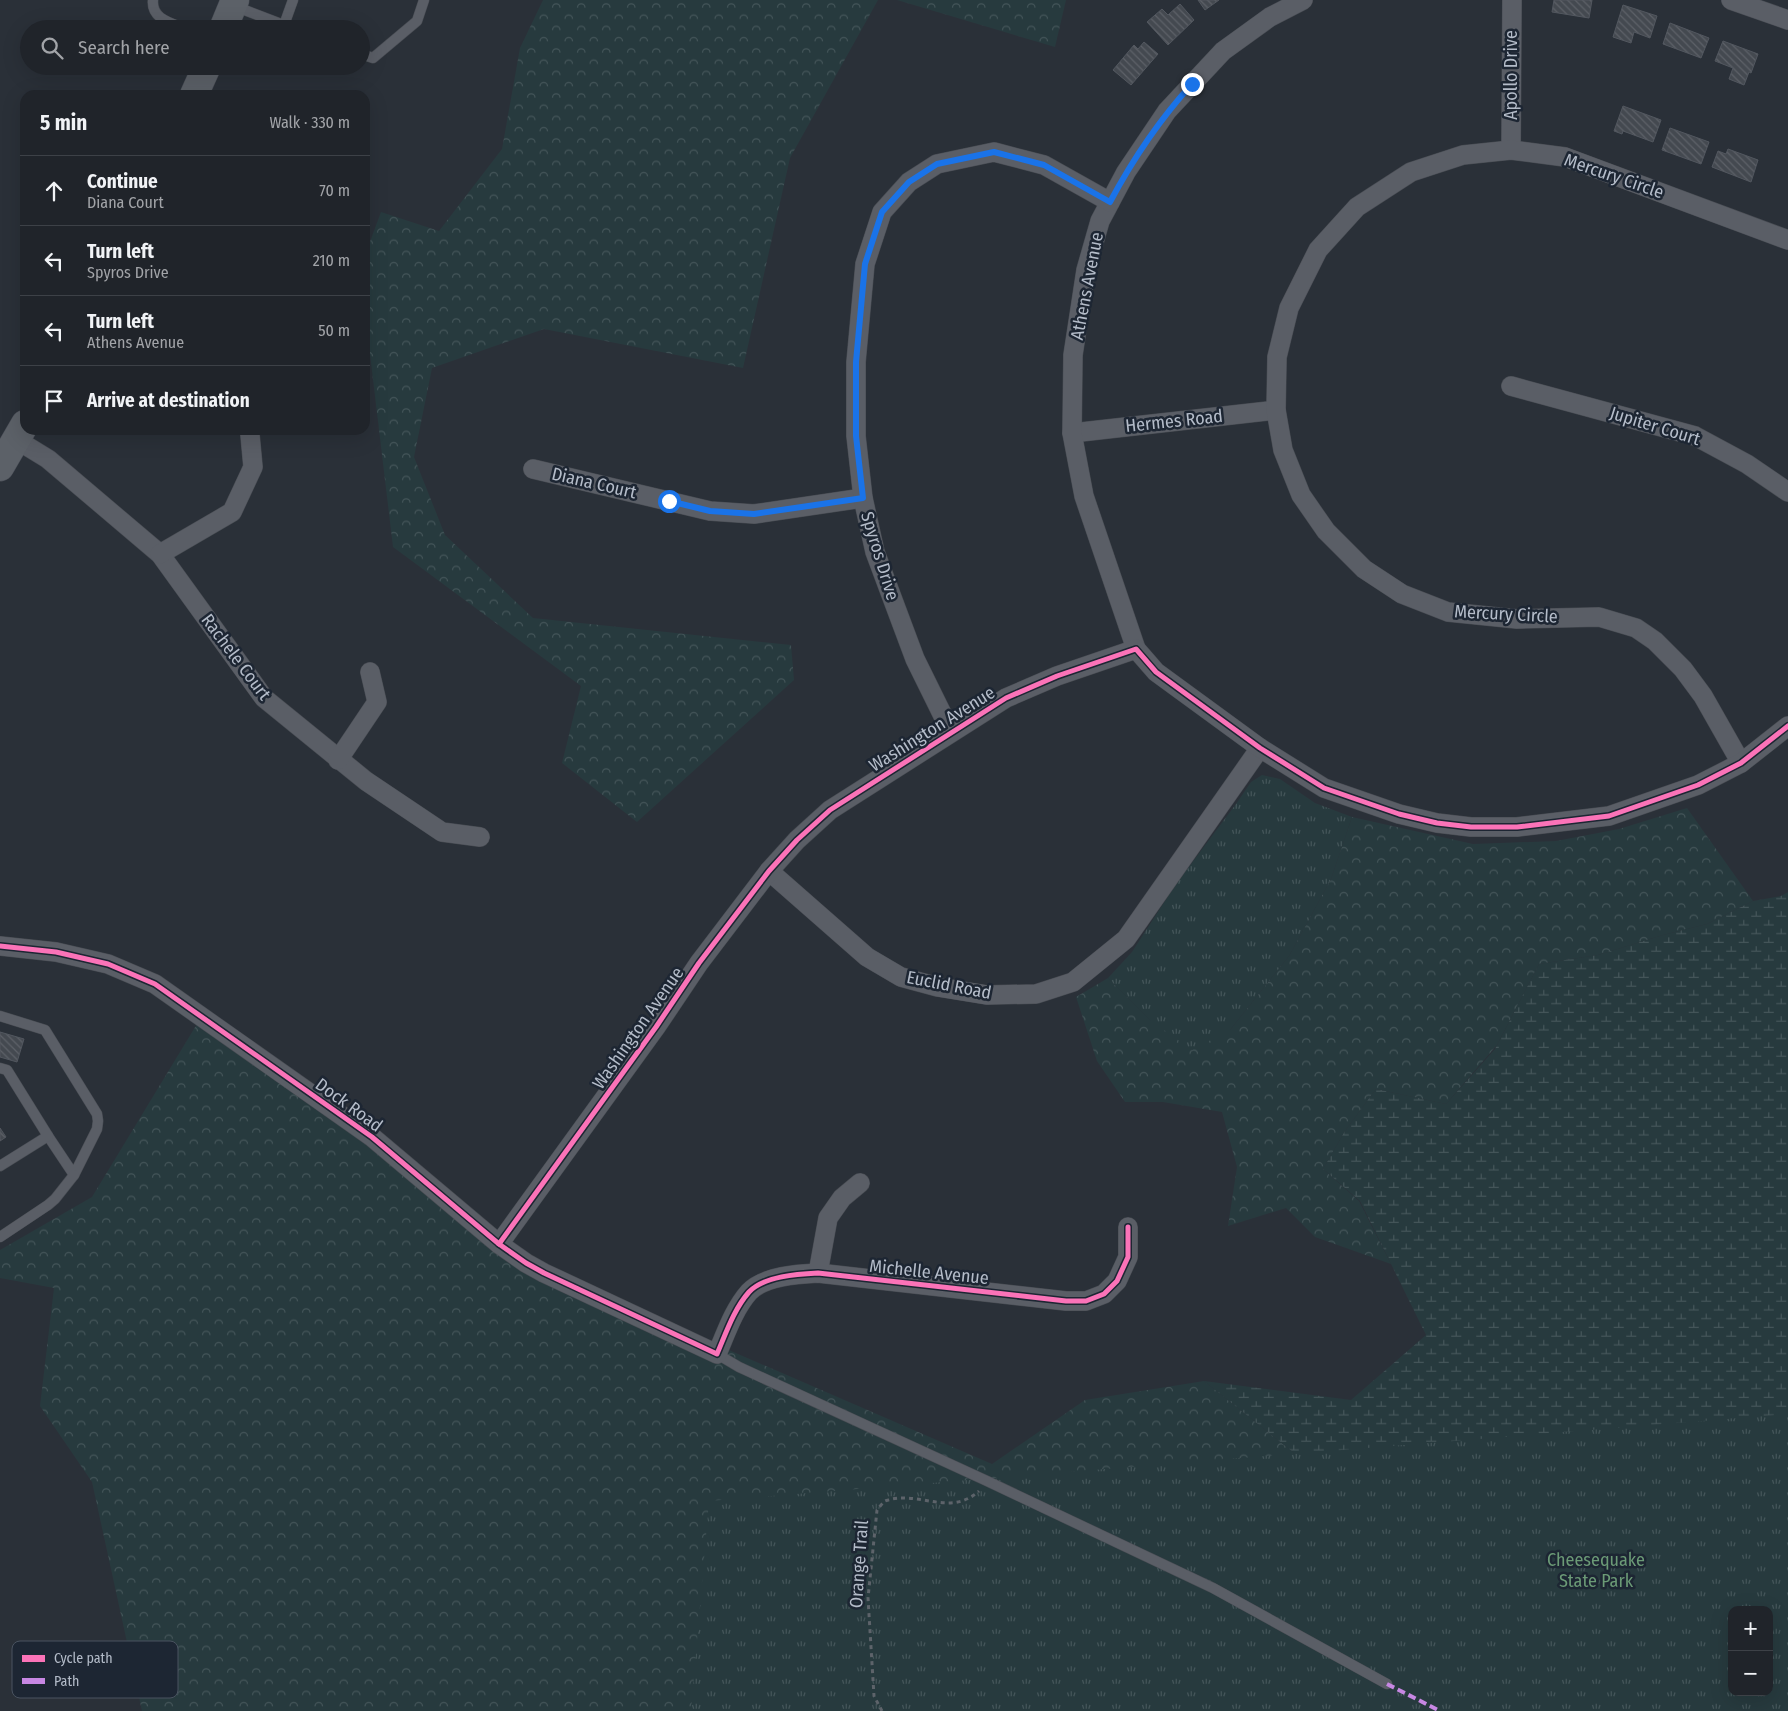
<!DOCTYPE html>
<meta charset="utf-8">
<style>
body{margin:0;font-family:"Fira Sans Condensed",sans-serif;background:#2d3036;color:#f1f3f6}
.controls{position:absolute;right:15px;bottom:15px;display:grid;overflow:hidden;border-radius:10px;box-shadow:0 5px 20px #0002}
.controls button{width:45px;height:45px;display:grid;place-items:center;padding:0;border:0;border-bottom:1px solid #3d4147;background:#20242a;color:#f1f3f6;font:25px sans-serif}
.stop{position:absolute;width:15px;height:15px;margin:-11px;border:4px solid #1a73e8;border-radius:50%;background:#fff}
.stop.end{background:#1a73e8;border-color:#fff;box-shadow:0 1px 5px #0008}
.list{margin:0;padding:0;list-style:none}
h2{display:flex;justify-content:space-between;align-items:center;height:65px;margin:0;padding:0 20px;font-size:21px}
h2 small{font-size:16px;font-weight:400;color:#a2a4a8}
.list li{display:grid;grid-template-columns:32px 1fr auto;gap:15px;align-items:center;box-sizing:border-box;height:70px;padding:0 20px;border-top:1px solid #3d4147}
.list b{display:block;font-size:19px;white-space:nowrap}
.list p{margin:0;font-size:16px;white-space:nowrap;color:#a2a4a8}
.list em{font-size:16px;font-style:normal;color:#a2a4a8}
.icon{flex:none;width:28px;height:28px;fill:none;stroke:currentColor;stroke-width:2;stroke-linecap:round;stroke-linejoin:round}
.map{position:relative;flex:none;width:1788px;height:1711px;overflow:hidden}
.search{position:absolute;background:#20242a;box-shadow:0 5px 20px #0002;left:20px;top:20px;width:350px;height:55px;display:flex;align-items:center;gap:12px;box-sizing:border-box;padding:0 18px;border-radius:28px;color:#a2a4a8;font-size:19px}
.panel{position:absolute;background:#20242a;box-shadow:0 5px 20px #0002;left:20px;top:90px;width:350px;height:345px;border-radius:15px}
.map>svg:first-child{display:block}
</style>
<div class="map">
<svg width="1788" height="1711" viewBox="0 0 1788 1711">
<defs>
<pattern id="forest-crowns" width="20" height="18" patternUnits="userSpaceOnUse" patternTransform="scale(1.25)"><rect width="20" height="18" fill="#273a3e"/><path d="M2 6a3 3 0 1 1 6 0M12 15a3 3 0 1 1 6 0" fill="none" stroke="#445559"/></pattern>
<pattern id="wetland-marsh" width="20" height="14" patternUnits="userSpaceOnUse" patternTransform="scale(1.25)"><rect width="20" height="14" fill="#273a3e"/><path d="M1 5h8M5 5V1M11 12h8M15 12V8" fill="none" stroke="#445559"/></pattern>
<pattern id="park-tufts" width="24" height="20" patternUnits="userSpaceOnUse" patternTransform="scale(1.25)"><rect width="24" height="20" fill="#273a3e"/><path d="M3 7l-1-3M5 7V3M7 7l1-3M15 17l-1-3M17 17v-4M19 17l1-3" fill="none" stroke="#445559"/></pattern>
<pattern id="building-back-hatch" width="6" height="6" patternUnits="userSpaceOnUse" patternTransform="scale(1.25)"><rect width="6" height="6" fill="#444950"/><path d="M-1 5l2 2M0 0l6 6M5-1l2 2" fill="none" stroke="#5d6168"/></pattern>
</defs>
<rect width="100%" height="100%" fill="#2a3038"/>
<g fill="url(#forest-crowns)">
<path d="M543 0H878L790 158 743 368 544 329 432 368 414 457 445 535 533 618 791 645 794 680 637 822 562 763 581 686 393 547 369 346 365 345V255L381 212 439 231 502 149 520 48Z"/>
<path d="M897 0H1066L1055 47Z"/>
<path d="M1687 808 1753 901 1707 924 1663 935 1598 955 1539 964 1497 1045 1446 1104 1376 1089 1345 1131 1323 1169 1359 1201 1391 1264 1315 1237 1286 1208 1228 1226 1237 1167 1222 1112 1163 1102H1125L1097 1061 1076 997 1108 978 1150 1020 1230 1030 1289 956 1331 879 1352 817 1473 844 1556 841 1619 829Z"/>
<path d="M200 1019 549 1272 992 1464 1085 1400 1204 1381 1293 1452 1320 1524 1375 1711H142L92 1482 40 1406 54 1288 0 1278V1250L92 1197Z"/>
</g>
<path fill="url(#wetland-marsh)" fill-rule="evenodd" d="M1788 892V1711H1375L1320 1524 1293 1452 1204 1381 1351 1400 1426 1335 1360 1201 1323 1169 1345 1131 1376 1089 1446 1104 1495 1049 1539 964 1598 955 1663 935 1707 924 1753 901 1781 896ZM1732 1610H1769V1692H1732Z"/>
<g fill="url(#park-tufts)" fill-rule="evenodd">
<path d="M1262 775 1280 779 1315 803 1352 817 1331 879 1289 956 1230 1030 1192 1050 1150 1020 1108 978 1132 952 1176 884 1236 804 1251 782Z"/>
<path d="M1788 1414V1711H691L709 1501ZM1732 1610H1769V1692H1732Z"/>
</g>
<g fill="url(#building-back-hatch)" stroke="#52575f">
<path d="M1198 0H1219L1205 10Z"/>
<path d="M1554 0H1592L1589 18 1552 12Z"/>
<path d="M1180 4 1194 20 1168 45 1147 22 1162 9 1168 15Z"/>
<path d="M1623 5 1657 16 1650 38 1634 32 1631 43 1613 37Z"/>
<path d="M1670 23 1709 38 1701 58 1663 44Z"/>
<path d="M1723 41 1758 54 1751 73 1749 72 1744 85 1729 79 1733 68 1715 61Z"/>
<path d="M1144 42 1158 54 1131 85 1113 70 1134 45 1138 49Z"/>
<path d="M1623 106 1661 120 1653 142 1623 131 1622 134 1614 131Z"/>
<path d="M1670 128 1709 142 1701 164 1662 150Z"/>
<path d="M1728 149 1758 160 1751 182 1712 167 1718 151 1726 154Z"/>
<path d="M0 1032 24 1039 17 1062 0 1057Z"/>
<path d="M0 1128 6 1137 0 1141Z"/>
</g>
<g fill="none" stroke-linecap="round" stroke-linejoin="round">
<defs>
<g id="lane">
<path d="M153 0C151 19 171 23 186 29"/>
<path d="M234 6 294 29"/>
<path d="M284 25 293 0"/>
<path d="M361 54 373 58 417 21 424 0"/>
<path d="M0 1016 45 1030 97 1114 98 1121 97 1129 74 1175 48 1136"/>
<path d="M0 1068 7 1070 48 1136 0 1166"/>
<path d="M0 1237 48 1205 55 1199 74 1175"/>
<path d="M717 1354 739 1367 987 1481 1213 1588 1387 1684"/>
</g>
<g id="street">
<path d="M1731 0 1788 20"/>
<path d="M1511 150 1512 0"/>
<path d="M1511 386 1695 436 1747 464 1788 492"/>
<path d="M1072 433 1276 410"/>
<path d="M17 440 48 459 160 554 264 698 366 781 442 832 480 837"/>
<path d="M533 469 710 511 754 514 863 498"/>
<path d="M160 554 232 512 253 467 250 435"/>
<path d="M1136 649 1084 496 1072 433 1073 355 1086 270 1100 221 1126 172 1167 111 1223 51 1270 17 1303 0"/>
<path d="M951 732 915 659 875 552 863 498 856 436V362L865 264 882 212 909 182 937 164 994 152 1044 165 1110 202"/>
<path d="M338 760 377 702 370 672"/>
<path d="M1741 763 1703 696 1683 669 1655 641 1636 628 1599 617 1517 619 1448 612 1402 594 1364 569 1326 531 1301 495 1283 450 1276 410 1277 357 1289 308 1318 250 1357 207 1411 172 1463 155 1511 150 1565 157 1788 240"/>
<path d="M769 871 867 957 901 977 938 987 987 995 1036 994 1073 982 1126 939 1260 748"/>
<path d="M0 946 56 952 108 964 155 984 372 1137 499 1244 526 1263 544 1273 717 1354C726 1333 734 1309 749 1292 764 1276 798 1274 818 1273L1066 1301H1086L1104 1294 1117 1281 1128 1257V1227"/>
<path d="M499 1244 656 1027 699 963 769 871 797 840 830 810 1006 698 1057 676 1136 649 1156 672 1260 748 1324 788 1399 814 1437 823 1471 827H1517L1609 816 1698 785 1741 763 1788 726"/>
<path d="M818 1273 828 1218 842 1198 860 1183"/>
</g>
<g id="primary">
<path d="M223 29 235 0"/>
<path d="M194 95 207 66"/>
<path d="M0 467 25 424"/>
</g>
</defs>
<use href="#lane" stroke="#484c53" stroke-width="11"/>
<use href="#street" stroke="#484c53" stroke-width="20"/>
<use href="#primary" stroke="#484c55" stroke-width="29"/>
<path stroke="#5d636a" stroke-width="3" stroke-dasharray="4 4" stroke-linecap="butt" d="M882 1711 874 1696 868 1598 877 1510C879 1508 882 1503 885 1501 887 1500 890 1500 892 1499 923 1493 951 1516 979 1491"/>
<use href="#lane" stroke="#5a5e66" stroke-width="10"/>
<use href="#street" stroke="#5a5e66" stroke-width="19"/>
<use href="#primary" stroke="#5c6168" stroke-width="28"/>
<path stroke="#c787e3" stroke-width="4" stroke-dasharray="8 4" stroke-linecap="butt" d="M1387 1684 1440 1711"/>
<defs>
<g id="cycleway">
<path d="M0 946 56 952 108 964 155 984 372 1137 499 1244 526 1263 544 1273 717 1354C726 1333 734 1309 749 1292 764 1276 798 1274 818 1273L1066 1301H1086L1104 1294 1117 1281 1128 1257V1227"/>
<path d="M499 1244 656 1027 699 963 769 871 797 840 830 810 1006 698 1057 676 1136 649 1156 672 1260 748 1324 788 1399 814 1437 823 1471 827H1517L1609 816 1698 785 1741 763 1788 726"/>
</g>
</defs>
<use href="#cycleway" stroke="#1d2633" stroke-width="8"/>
<use href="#cycleway" stroke="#fb73b8" stroke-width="5"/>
</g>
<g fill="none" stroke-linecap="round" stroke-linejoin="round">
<path stroke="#1a73e8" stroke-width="6" d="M669 501 710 511 754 514 863 498 856 436V362L865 264 882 212 909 182 937 164 994 152 1044 165 1110 202C1133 159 1160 119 1192 84"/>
</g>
<g text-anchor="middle" stroke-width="5" stroke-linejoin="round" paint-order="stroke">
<g font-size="18" fill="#b4bcc9" stroke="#1d2633">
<text transform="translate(1511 75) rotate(-90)" y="6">Apollo Drive</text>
<text transform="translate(1614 176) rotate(19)" y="6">Mercury Circle</text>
<text transform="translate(1087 286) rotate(-79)" y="6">Athens Avenue</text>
<text transform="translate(1174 421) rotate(-6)" y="6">Hermes Road</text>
<text transform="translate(1655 426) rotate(17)" y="6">Jupiter Court</text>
<text transform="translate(594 483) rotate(13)" y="6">Diana Court</text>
<text transform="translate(880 556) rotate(73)" y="6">Spyros Drive</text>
<text transform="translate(1506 614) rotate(3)" y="6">Mercury Circle</text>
<text transform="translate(236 657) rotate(53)" y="6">Rachele Court</text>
<text transform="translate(932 729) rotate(-32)" y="6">Washington Avenue</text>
<text transform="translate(949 985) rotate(11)" y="6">Euclid Road</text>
<text transform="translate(638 1028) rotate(-55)" y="6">Washington Avenue</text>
<text transform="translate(349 1105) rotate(36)" y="6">Dock Road</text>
<text transform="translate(929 1272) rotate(6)" y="6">Michelle Avenue</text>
<text transform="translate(859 1564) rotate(-86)" y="6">Orange Trail</text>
</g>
<g font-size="18" fill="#6b9a76" stroke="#1d2633">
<text x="1596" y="1566">Cheesequake<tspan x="1596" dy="21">State Park</tspan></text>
</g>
</g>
<rect x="12" y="1641" width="166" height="57" rx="8" fill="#1d2633" stroke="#4a5360" stroke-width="1"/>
<rect x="22" y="1655" width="23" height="7" fill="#fb73b8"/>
<rect x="22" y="1678" width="23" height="6" fill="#c787e3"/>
<g font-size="14" fill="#b4bcc9">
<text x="54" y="1663">Cycle path</text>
<text x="54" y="1686">Path</text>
</g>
</svg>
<div class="controls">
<button>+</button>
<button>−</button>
</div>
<div class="stop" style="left:669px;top:501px"></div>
<div class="stop end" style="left:1192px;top:84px"></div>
<div class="search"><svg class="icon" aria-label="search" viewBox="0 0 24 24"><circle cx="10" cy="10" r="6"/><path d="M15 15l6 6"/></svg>Search here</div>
<section class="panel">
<h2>5 min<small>Walk · 330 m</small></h2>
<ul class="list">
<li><svg class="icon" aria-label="ahead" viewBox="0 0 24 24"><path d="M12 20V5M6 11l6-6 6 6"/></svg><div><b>Continue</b><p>Diana Court</p></div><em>70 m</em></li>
<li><svg class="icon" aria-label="left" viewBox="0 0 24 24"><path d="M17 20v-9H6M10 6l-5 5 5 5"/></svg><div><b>Turn left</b><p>Spyros Drive</p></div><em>210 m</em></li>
<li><svg class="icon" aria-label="left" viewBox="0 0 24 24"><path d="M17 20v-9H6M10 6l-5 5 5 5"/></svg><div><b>Turn left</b><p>Athens Avenue</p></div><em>50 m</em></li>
<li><svg class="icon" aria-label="arrive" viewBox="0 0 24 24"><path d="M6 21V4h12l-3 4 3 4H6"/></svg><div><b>Arrive at destination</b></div></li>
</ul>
</section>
</div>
